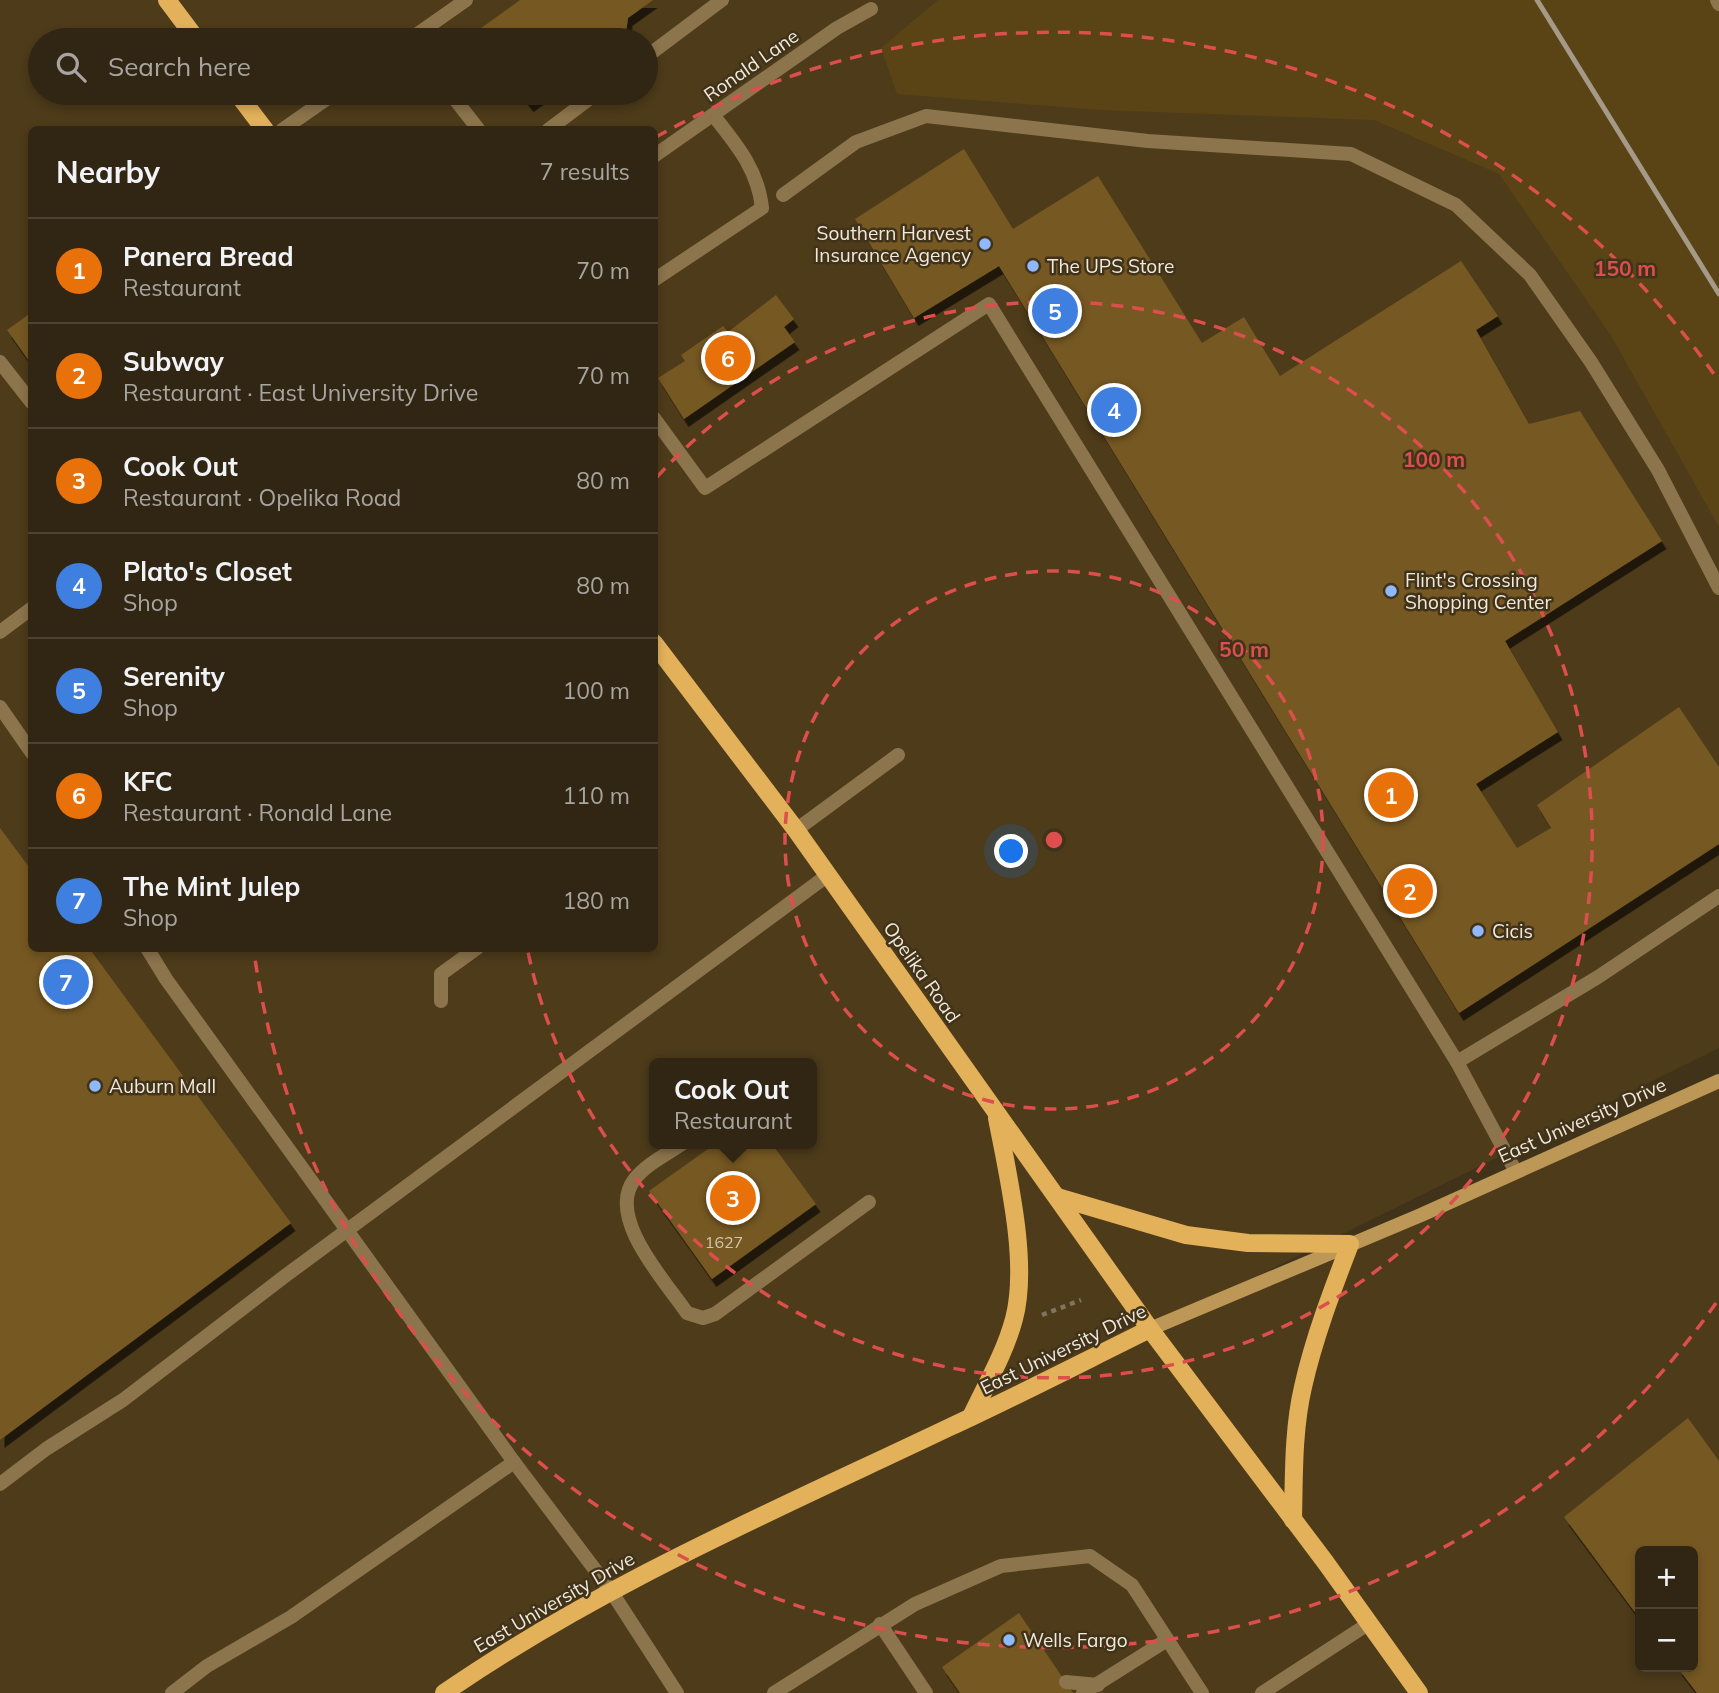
<!DOCTYPE html>
<meta charset="utf-8">
<style>
body{margin:0;font-family:Mulish,sans-serif;background:#3d3222;color:#f1f3f6}
.controls{position:absolute;right:21px;bottom:21px;display:grid;overflow:hidden;border-radius:10px;box-shadow:0 4px 10px #0003}
.controls button{width:63px;height:63px;display:grid;place-items:center;padding:0;border:0;border-bottom:2px solid #4c4334;background:#312614;color:#f1f3f6;font:35px sans-serif}
.you{position:absolute;left:1012px;top:852px;width:24px;height:24px;margin:-18px;border:5px solid #fff;border-radius:50%;background:#1a73e8;box-shadow:0 0 0 10px #1a73e833}
.badge{display:grid;place-items:center;width:46px;height:46px;border-radius:50%;background:#8fb8fd;color:#fff;font-size:23px;font-weight:700}
.pin{position:absolute;translate:-50% -50%;border:4px solid #fff;box-shadow:0 2px 7px #0006}
.popup{position:absolute;left:649px;top:1058px;width:168px;height:91px;box-sizing:border-box;display:grid;place-content:center;border-radius:10px;background:#312614;filter:drop-shadow(0 2px 5px #0005);font-size:23px;white-space:nowrap;color:#a8a5a0}
.popup b{font-size:26px;color:#f1f3f6}
.popup::after{content:'';position:absolute;left:50%;top:100%;margin-left:-14px;border:14px solid transparent;border-top-color:#312614}
.list{margin:0;padding:0;list-style:none}
h2{display:flex;justify-content:space-between;align-items:center;height:91px;margin:0;padding:0 28px;font-size:30px}
h2 small{font-size:23px;font-weight:400;color:#a8a5a0}
.list li{display:grid;grid-template-columns:46px 1fr auto;gap:21px;align-items:center;box-sizing:border-box;height:105px;padding:0 28px;border-top:2px solid #4c4334}
.list b{display:block;font-size:26px;white-space:nowrap}
.list p{margin:0;font-size:23px;white-space:nowrap;color:#a8a5a0}
.list em{font-size:23px;font-style:normal;color:#a8a5a0}
.icon{flex:none;width:38px;height:38px;fill:none;stroke:currentColor;stroke-width:2;stroke-linecap:round;stroke-linejoin:round}
.map{position:relative;flex:none;width:1719px;height:1693px;overflow:hidden}
.search{position:absolute;background:#312614;box-shadow:0 4px 10px #0003;left:28px;top:28px;width:630px;height:77px;display:flex;align-items:center;gap:18px;box-sizing:border-box;padding:0 24px;border-radius:38px;color:#a8a5a0;font-size:26px}
.panel{position:absolute;background:#312614;box-shadow:0 4px 10px #0003;left:28px;top:126px;width:630px;height:826px;border-radius:10px}
.map>svg:first-child{display:block}
</style>
<div class="map">
<svg width="1719" height="1693" viewBox="0 0 1719 1693">
<defs>
<filter id="shadow"><feDropShadow dx="4.5" dy="8" stdDeviation="0" flood-color="#0009"/></filter>
</defs>
<rect width="100%" height="100%" fill="#41331a"/>
<path fill="#4d3b1a" fill-rule="evenodd" d="M0 0H1487L1719 371V1048L1166 1321 1719 1081V1693H0ZM40 40H646V93H40ZM32 130H654V948H32ZM654 1063H812V1144H654ZM1640 1551H1693V1667H1640Z"/>
<path fill="#5a4315" d="M938 0H1719V527L1610 334 1499 174 1374 120 1100 110 897 94 881 48Z"/>
<g fill="#765923" filter="url(#shadow)">
<path d="M520 0H653L628 18 626 33 617 40H484L477 31Z"/>
<path d="M520 93H545L529 104Z"/>
<path d="M964 149 1013 229 1098 176 1202 343 1244 317 1280 376 1461 261 1498 316 1476 330 1529 424 1580 411 1662 541 1505 641 1558 732 1476 784 1517 848 1551 828 1537 805 1679 707 1719 767V844L1459 1013 999 266 914 318 855 219Z"/>
<path d="M776 295 794 319 784 327 795 342 684 419 658 378 685 361 681 355 723 326 728 332Z"/>
<path d="M32 312V365L7 330Z"/>
<path d="M0 828 32 871V948H89L291 1223 0 1440Z"/>
<path d="M715 1144H772L816 1204 712 1279 649 1191Z"/>
<path d="M1688 1418 1719 1461V1693H1697L1677 1667H1693V1551H1640V1619L1564 1517Z"/>
<path d="M1019 1613 1073 1693H960L942 1667Z"/>
</g>
<g fill="none" stroke-linecap="round" stroke-linejoin="round">
<path stroke="#80745f" stroke-width="4.5" stroke-dasharray="5 5" stroke-linecap="butt" d="M1042 1315 1081 1300"/>
<g stroke="#8c744c" stroke-width="14">
<path d="M409 40 466 0"/>
<path d="M646 57 722 0"/>
<path d="M450 93 479 130"/>
<path d="M282 130 335 93"/>
<path d="M548 130 597 93"/>
<path d="M783 195 856 142 926 116 1148 141 1351 154 1456 205 1530 275 1591 362 1658 470 1719 588"/>
<path d="M654 280 762 208C758 170 737 145 713 115"/>
<path d="M0 362 32 403"/>
<path d="M654 418 705 488 989 304 1457 1062 1516 1172"/>
<path d="M0 632 32 608"/>
<path d="M0 707 32 753"/>
<path d="M796 830 898 755"/>
<path d="M147 948 166 979 514 1462 611 1591 677 1693"/>
<path d="M441 1001V974L477 948"/>
<path d="M1457 1062 1598 977 1719 896"/>
<path d="M682 1144C667 1154 645 1165 634 1180 606 1218 666 1282 687 1313L703 1318 715 1314 869 1202"/>
<path d="M0 1484 46 1449 123 1400 285 1276 828 875"/>
<path d="M880 1624 926 1693"/>
<path d="M1066 1682 1098 1685"/>
<path d="M172 1693 207 1666 291 1617 514 1462"/>
<path d="M774 1693 915 1604 1001 1566 1090 1556 1132 1585 1202 1693"/>
<path d="M1083 1693 1167 1640"/>
<path d="M1262 1693 1368 1624"/>
</g>
<g stroke="#8c744c" stroke-width="14">
<path d="M1717 0 1719 4"/>
<path d="M654 156 837 28 871 9"/>
</g>
<path stroke="#bc9755" stroke-width="14" d="M1150 1329 1421 1215 1719 1081"/>
<g stroke="#e2b15a" stroke-width="18">
<path d="M167 0 197 40"/>
<path d="M237 93 265 130"/>
<path d="M654 643 796 830 1150 1329 1326 1563 1419 1693"/>
<path d="M1057 1197 1186 1235 1248 1243 1350 1244C1332 1291 1314 1338 1303 1387 1293 1430 1294 1476 1293 1520"/>
<path d="M971 1417C986 1385 1005 1353 1014 1319 1029 1263 1008 1176 997 1118"/>
<path d="M444 1693C602 1584 778 1509 950 1427 1017 1396 1083 1362 1150 1329"/>
</g>
<path stroke="#a59987" stroke-width="5" d="M1537 0 1719 294"/>
</g>
<g fill="none" stroke="#dc4f4c" stroke-width="3.5" stroke-dasharray="12 9">
<circle cx="1054" cy="840" r="269"/>
<path d="M657 477A538 538 0 1 1 528 952"/>
<path d="M1716 1303A808 808 0 0 1 254 952M656 137A808 808 0 0 1 1716 377"/>
</g>
<g fill="#8fb8fd" stroke="#41331a" stroke-width="2.5">
<circle cx="985" cy="244" r="7"/>
<circle cx="1033" cy="266" r="7"/>
<circle cx="1391" cy="591" r="7"/>
<circle cx="1478" cy="931" r="7"/>
<circle cx="95" cy="1086" r="7"/>
<circle cx="1009" cy="1640" r="7"/>
</g>
<g text-anchor="middle" stroke-width="5" stroke-linejoin="round" paint-order="stroke">
<g font-size="16" fill="#d3c5ad">
<text x="724" y="1248">1627</text>
</g>
<g font-size="19" fill="#f2e9db" stroke="#41331a">
<text transform="translate(751 65) rotate(-35)" y="7">Ronald Lane</text>
<text transform="translate(922 972) rotate(55)" y="7">Opelika Road</text>
<text transform="translate(1582 1120) rotate(-24)" y="7">East University Drive</text>
<text transform="translate(1063 1349) rotate(-26)" y="7">East University Drive</text>
<text transform="translate(554 1602) rotate(-30)" y="7">East University Drive</text>
</g>
<g font-size="19" fill="#f2e9db" stroke="#41331a" text-anchor="start">
<text x="971" y="240" text-anchor="end">Southern Harvest<tspan x="971" dy="22">Insurance Agency</tspan></text>
<text x="1047" y="273">The UPS Store</text>
<text x="1405" y="587">Flint's Crossing<tspan x="1405" dy="22">Shopping Center</tspan></text>
<text x="1492" y="938">Cicis</text>
<text x="109" y="1093">Auburn Mall</text>
<text x="1023" y="1647">Wells Fargo</text>
</g>
</g>
<circle cx="1054" cy="840" r="10" fill="#dc4f4c" stroke="#41331a" stroke-width="3.5"/>
<g font-size="21" text-anchor="middle" font-weight="bold" fill="#dc4f4c" stroke="#41331a" stroke-width="5" stroke-linejoin="round" paint-order="stroke">
<text x="1625" y="276">150 m</text>
<text x="1434" y="467">100 m</text>
<text x="1244" y="657">50 m</text>
</g>
</svg>
<div class="controls">
<button>+</button>
<button>−</button>
</div>
<div class="you"></div>
<div class="pin badge" style="left:1391px;top:795px;background:#e8710a">1</div>
<div class="pin badge" style="left:1410px;top:891px;background:#e8710a">2</div>
<div class="pin badge" style="left:733px;top:1198px;background:#e8710a">3</div>
<div class="popup"><b>Cook Out</b>Restaurant</div>
<div class="pin badge" style="left:1114px;top:410px;background:#3f7fe0">4</div>
<div class="pin badge" style="left:1055px;top:311px;background:#3f7fe0">5</div>
<div class="pin badge" style="left:728px;top:358px;background:#e8710a">6</div>
<div class="pin badge" style="left:66px;top:982px;background:#3f7fe0">7</div>
<div class="search"><svg class="icon" aria-label="search" viewBox="0 0 24 24"><circle cx="10" cy="10" r="6"/><path d="M15 15l6 6"/></svg>Search here</div>
<section class="panel">
<h2>Nearby<small>7 results</small></h2>
<ul class="list">
<li><span class="badge" style="background:#e8710a">1</span><div><b>Panera Bread</b><p>Restaurant</p></div><em>70 m</em></li>
<li><span class="badge" style="background:#e8710a">2</span><div><b>Subway</b><p>Restaurant · East University Drive</p></div><em>70 m</em></li>
<li><span class="badge" style="background:#e8710a">3</span><div><b>Cook Out</b><p>Restaurant · Opelika Road</p></div><em>80 m</em></li>
<li><span class="badge" style="background:#3f7fe0">4</span><div><b>Plato's Closet</b><p>Shop</p></div><em>80 m</em></li>
<li><span class="badge" style="background:#3f7fe0">5</span><div><b>Serenity</b><p>Shop</p></div><em>100 m</em></li>
<li><span class="badge" style="background:#e8710a">6</span><div><b>KFC</b><p>Restaurant · Ronald Lane</p></div><em>110 m</em></li>
<li><span class="badge" style="background:#3f7fe0">7</span><div><b>The Mint Julep</b><p>Shop</p></div><em>180 m</em></li>
</ul>
</section>
</div>
